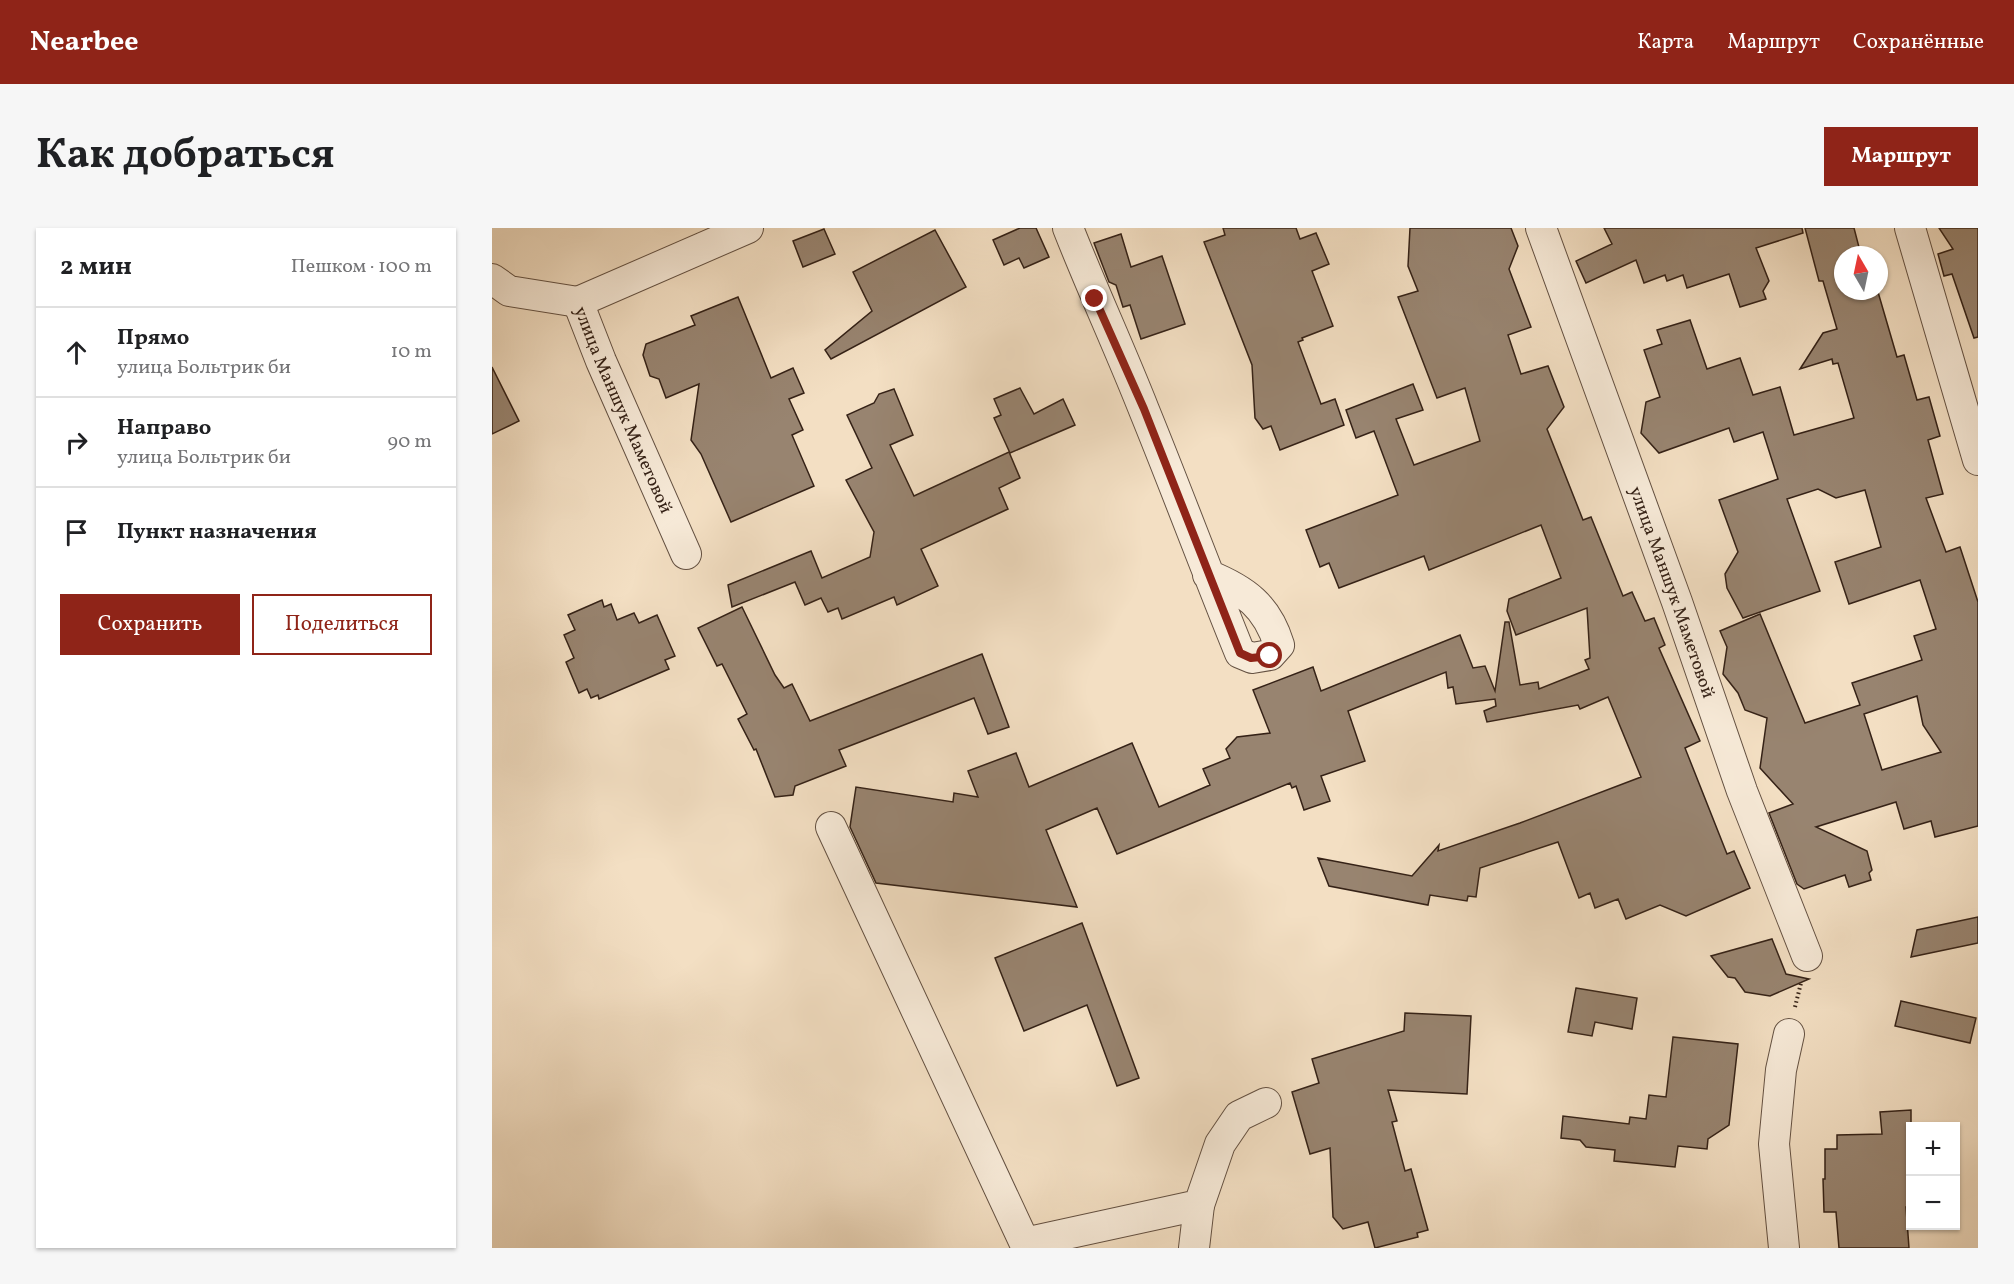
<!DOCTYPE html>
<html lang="ru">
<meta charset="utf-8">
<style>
body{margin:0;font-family:Vollkorn,serif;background:#f6f6f6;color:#202124}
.controls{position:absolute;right:18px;bottom:18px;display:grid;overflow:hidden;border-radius:0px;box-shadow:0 2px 4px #0004}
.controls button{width:54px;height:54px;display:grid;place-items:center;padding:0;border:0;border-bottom:2px solid #e0e0e0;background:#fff;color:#202124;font:30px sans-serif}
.compass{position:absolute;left:1342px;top:18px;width:54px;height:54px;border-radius:50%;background:#fff;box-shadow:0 2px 4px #0004;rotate:351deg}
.stop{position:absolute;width:18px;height:18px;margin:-14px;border:4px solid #8f2418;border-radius:50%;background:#fff}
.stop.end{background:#8f2418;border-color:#fff;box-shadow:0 2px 6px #0008}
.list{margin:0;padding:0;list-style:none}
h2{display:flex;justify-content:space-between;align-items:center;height:78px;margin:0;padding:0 24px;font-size:26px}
h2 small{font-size:20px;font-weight:400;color:#757577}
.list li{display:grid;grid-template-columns:39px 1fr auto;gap:18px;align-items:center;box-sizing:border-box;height:90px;padding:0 24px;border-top:2px solid #e0e0e0}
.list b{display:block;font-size:22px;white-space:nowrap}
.list p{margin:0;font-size:20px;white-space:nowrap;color:#757577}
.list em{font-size:20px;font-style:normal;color:#757577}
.actions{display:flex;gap:12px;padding:18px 24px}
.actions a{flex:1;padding:14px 0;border:2px solid #8f2418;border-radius:0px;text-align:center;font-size:21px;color:#8f2418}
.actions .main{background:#8f2418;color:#fff}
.icon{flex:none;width:33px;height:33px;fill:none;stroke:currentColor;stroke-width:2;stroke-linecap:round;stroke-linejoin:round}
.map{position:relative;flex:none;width:1486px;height:1020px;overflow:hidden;border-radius:0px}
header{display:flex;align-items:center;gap:36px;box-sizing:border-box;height:84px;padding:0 30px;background:#8f2418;color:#fff}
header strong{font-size:28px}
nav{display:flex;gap:33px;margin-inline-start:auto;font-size:21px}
.intro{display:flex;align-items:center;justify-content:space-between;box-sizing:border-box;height:144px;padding:0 36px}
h1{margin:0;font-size:42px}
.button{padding:15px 27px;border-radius:0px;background:#8f2418;color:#fff;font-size:21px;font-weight:700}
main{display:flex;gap:36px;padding:0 36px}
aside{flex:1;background:#fff;border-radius:0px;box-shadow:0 2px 4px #0004}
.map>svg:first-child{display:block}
</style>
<header>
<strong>Nearbee</strong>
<nav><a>Карта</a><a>Маршрут</a><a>Сохранённые</a></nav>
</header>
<div class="intro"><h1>Как добраться</h1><a class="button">Маршрут</a></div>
<main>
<aside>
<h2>2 мин<small>Пешком · 100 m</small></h2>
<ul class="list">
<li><svg class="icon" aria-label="ahead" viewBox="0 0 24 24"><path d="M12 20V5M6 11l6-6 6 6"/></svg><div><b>Прямо</b><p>улица Больтрик би</p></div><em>10 m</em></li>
<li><svg class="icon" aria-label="right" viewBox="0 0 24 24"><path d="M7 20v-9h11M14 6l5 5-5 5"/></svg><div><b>Направо</b><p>улица Больтрик би</p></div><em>90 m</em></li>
<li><svg class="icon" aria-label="arrive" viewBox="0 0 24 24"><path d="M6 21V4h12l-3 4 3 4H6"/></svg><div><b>Пункт назначения</b></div></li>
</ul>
<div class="actions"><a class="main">Сохранить</a><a>Поделиться</a></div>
</aside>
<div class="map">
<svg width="1486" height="1020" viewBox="0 0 1486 1020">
<rect width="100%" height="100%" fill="#f3dfc3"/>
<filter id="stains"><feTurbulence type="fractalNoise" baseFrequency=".00333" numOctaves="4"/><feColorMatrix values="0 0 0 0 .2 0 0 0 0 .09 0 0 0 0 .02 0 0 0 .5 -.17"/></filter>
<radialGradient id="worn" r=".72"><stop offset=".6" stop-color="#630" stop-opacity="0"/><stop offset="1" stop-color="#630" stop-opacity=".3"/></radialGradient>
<g fill="#988470" stroke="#352217" stroke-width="1.5" fill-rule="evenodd">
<path d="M528 0H544L557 29 532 40 527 30 512 37 501 12Z"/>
<path d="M731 0H804L808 11 824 5 837 36 820 43 841 98 810 110 811 112 806 114 829 176 843 171 852 197 788 222 779 198 771 201 763 190 760 137 712 14 733 7Z"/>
<path d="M918 0H1019L1026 18 1017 41 1039 99 1016 107 1029 146 1056 138 1072 179 1055 201 1091 292 1099 289 1131 368 1140 364 1153 393 1162 390 1173 417 1167 420 1208 513 1193 520 1235 626 1242 623 1258 660 1194 688 1168 677 1134 691 1126 671 1103 680 1098 665 1087 670 1066 614 988 640 984 669 976 668 975 673 938 667 936 677 837 658 826 630 920 648 947 617 946 623 1028 595 1149 549 1116 469 1088 481 1086 477 995 494 992 483 1004 478 1003 471 964 476 961 459 956 460 954 444 856 483 873 533 829 548 838 573 812 582 804 558 800 560 798 555 625 626 605 580 554 602 585 679 384 655 358 599 364 559 461 574 462 565 486 569 476 543 524 525 537 559 640 515 667 579 718 557 711 541 738 530 734 521 745 509 778 505 761 462 821 439 829 463 968 407 981 440 993 438 1003 463 1013 394H1017L1028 457 1046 454 1047 461 1097 441 1093 432 1098 430 1095 380 1024 407 1015 383 1017 371 1069 350 1049 297 937 342 932 328 847 360 837 335 828 339 814 302 906 267 882 203 864 210 854 182 921 156 931 182 904 191 922 237 988 213 973 160 945 170 906 69 926 63 916 38Z"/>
<path d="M1112 0H1310L1311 5 1264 20 1277 53 1271 63 1274 71 1248 79 1237 46 1195 60 1191 47 1175 53 1173 47 1152 55 1144 32 1094 55 1084 33 1120 16Z"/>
<path d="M1313 0H1362L1369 27H1351V63H1378L1379 66 1386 64 1405 129 1412 127 1425 172 1437 169 1448 208 1436 212 1451 266 1434 270 1454 324 1468 319 1486 374V598L1443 609 1439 593 1412 601 1404 574 1324 599 1375 623 1380 642 1377 645 1379 652 1357 659 1353 647 1312 661 1305 656 1277 585 1301 576 1268 540 1275 490 1253 482 1246 465 1231 446 1235 419 1228 403 1268 386 1313 495 1368 477 1360 455 1430 432 1422 408 1444 401 1428 352 1357 376 1343 334 1389 319 1373 262 1344 270 1326 261 1295 271 1328 363 1251 390 1235 360 1233 346 1246 324 1227 272 1286 251 1271 204 1242 214 1237 200 1167 225 1149 205 1154 174 1168 169 1152 122 1170 116 1165 102 1198 92 1215 141 1248 130 1261 167 1288 159 1302 207 1362 190 1346 135 1341 136 1340 131 1308 141 1331 105 1345 101 1331 53H1327ZM1425 468 1431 497 1449 524 1390 542 1372 486Z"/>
<path d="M1447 0H1486V109L1482 110 1460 46 1452 48 1446 26 1461 21Z"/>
<path d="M332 1 343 26 311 39 301 13Z"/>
<path d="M443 2 474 59 339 131 333 122 380 83 361 44Z"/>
<path d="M629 6 639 39 670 28 693 96 649 111 638 77 631 79 624 57 617 54 602 15Z"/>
<path d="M246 69 279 150 301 140 312 165 297 171 311 202 300 207 322 258 239 294 209 226 199 212 207 156 174 170 167 151 158 148 151 127 154 116 203 97 199 88Z"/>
<path d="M0 139 27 193 0 206Z"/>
<path d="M528 160 542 186 571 171 583 197 518 225 502 190 509 187 502 171Z"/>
<path d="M402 161 421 207 398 217 422 268 517 224 528 250 507 260 516 281 429 321 446 358 405 377 402 369 350 391 346 380 336 384 329 370 313 377 303 354 240 379 236 357 319 323 330 350 378 329 382 304 354 252 380 240 355 187 382 175 387 166Z"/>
<path d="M110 372 112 379 119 376 125 392 142 385 147 395 165 387 183 428 173 432 177 441 107 471 106 467 99 470 95 461 87 465 74 434 82 430 72 407 83 402 76 387Z"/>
<path d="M250 379 283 447 292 460 300 456 318 493 490 426 517 499 496 506 482 470 347 522 354 538 303 558 301 567 283 569 264 521 262 522 246 491 255 486 230 436 225 438 206 400Z"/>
<path d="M1486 689V715L1419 729 1425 702Z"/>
<path d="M590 695 647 850 625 858 595 777 532 803 503 730Z"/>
<path d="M1280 711 1294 746 1317 751 1278 768 1253 764 1243 750 1236 749 1219 728Z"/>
<path d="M1084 760 1145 770 1140 801 1103 794 1100 808 1076 804Z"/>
<path d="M1409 773 1484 790 1478 815 1403 798Z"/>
<path d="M913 785 979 788 975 866 896 862 905 893 900 894 913 943 919 941 936 1002 925 1005 926 1009 883 1020 876 994 851 1001 841 989 838 920 818 926 800 864 827 855 820 831 912 803Z"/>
<path d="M1181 809 1246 816 1237 897 1216 911 1215 921 1186 918 1183 939 1122 933 1123 922 1094 919 1088 912 1069 910 1071 888 1137 896 1138 889 1154 891 1157 867 1174 869Z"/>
<path d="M1419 882V979H1414L1417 1020H1347L1344 984H1332L1331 951H1333V921H1345V907L1390 906 1388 884Z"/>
</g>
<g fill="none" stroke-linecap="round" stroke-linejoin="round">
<defs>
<g id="minor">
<path d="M576 0C600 61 628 121 652 182 685 263 715 344 748 425L760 430 778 427 787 417C775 378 753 362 716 347"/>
<path id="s1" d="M1049 0 1185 374 1250 563 1315 728"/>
<path d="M1418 0 1486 232"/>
<path d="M0 51 17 63 86 74"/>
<path id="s2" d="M86 74 109 133 194 326"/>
<path d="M86 74 256 0"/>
<path d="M339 599 535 1020"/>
<path d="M542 1020V1013L707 977 728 916 747 888 774 875"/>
<path d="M702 1020 707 977"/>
<path d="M1292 1020 1282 916 1289 842 1297 806"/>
</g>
</defs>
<use href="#minor" stroke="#645142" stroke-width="32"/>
<path stroke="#352217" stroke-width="4" stroke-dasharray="1.5 3" stroke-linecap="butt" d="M1303 779 1309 755"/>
<use href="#minor" stroke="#f7ead8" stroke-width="30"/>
</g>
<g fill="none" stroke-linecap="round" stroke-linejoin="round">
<path stroke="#8f2418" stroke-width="8" d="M603 71 652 181 748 425 759 430 778 428"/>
</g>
<g text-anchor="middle" stroke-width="5" stroke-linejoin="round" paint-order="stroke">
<g font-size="18" fill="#352217" stroke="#f7ead8">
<text dy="6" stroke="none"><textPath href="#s2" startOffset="117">улица Маншук Маметовой</textPath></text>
<text dy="6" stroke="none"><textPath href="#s1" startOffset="387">улица Маншук Маметовой</textPath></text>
</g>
</g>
<rect width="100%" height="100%" filter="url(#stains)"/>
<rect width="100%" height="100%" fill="url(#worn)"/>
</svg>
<div class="controls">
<button>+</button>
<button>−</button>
</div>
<svg class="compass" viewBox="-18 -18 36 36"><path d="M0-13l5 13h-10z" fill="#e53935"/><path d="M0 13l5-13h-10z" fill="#757577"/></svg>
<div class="stop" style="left:778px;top:428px"></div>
<div class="stop end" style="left:603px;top:71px"></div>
</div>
</main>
